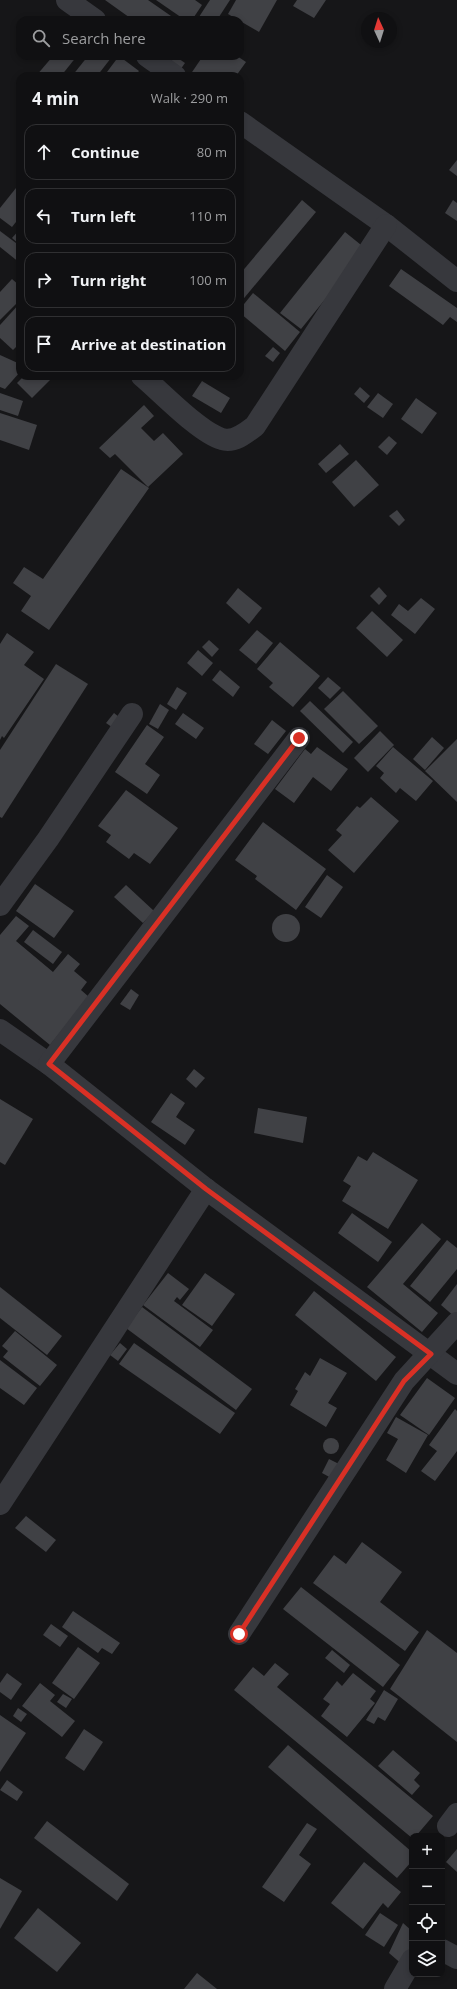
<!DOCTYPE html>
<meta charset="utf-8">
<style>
body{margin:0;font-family:"Open Sans",sans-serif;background:#1e1e20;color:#f1f3f6}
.controls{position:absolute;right:12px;bottom:12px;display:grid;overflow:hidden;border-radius:8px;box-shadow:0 2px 6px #0003}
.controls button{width:36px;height:36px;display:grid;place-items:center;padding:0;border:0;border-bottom:1px solid #303032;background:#101012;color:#f1f3f6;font:20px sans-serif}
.compass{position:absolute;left:361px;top:12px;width:36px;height:36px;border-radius:50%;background:#101012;box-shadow:0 2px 6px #0003;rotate:356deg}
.stop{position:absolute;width:12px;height:12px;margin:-9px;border:3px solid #d93025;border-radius:50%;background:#fff}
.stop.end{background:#d93025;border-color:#fff;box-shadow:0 1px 4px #0008}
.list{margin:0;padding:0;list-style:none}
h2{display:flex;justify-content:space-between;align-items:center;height:52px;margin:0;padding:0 16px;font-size:17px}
h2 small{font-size:13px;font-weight:400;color:#9c9d9f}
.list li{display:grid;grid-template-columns:26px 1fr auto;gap:12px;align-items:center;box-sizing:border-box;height:56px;margin:0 8px 8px;padding:0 8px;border:1px solid #303032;border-radius:12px}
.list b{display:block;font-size:15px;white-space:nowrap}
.list em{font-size:13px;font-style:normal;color:#9c9d9f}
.icon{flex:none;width:22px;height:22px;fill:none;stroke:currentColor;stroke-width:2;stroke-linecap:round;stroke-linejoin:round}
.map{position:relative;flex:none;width:457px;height:1989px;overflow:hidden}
.search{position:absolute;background:#101012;box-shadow:0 2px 6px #0003;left:16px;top:16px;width:228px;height:44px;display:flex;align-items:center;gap:10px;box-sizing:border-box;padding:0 14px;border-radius:12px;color:#9c9d9f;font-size:15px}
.panel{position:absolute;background:#101012;box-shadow:0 2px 6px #0003;left:16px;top:72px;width:228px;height:308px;border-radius:12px}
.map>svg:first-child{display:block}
</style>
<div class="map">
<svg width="457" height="1989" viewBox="0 0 457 1989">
<rect width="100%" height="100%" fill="#161618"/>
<g fill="#404145">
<path d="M105 0H148L171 16 168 20H133Z"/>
<path d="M156 0H195L202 5 192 20H185Z"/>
<path d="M210 0H230L217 20H197Z"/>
<path d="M236 0H277L259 32 228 14Z"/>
<path d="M297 0H326L314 18 293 6Z"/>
<path d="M53 56H77L61 76H36Z"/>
<path d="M88 56H108L111 58 97 76H72Z"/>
<path d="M119 56 139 71 135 76H104Z"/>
<path d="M175 56 185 63 180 70 170 63Z"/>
<path d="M203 56H237L246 62 236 76H192L190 75Z"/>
<path d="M457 160V176L449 170Z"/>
<path d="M20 183V217L12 227 0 218V208Z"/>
<path d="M302 200 316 212 240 303V274Z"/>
<path d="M453 200 457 203V221L445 213Z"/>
<path d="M20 229V245L12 238Z"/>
<path d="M0 231 20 246V263L0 247Z"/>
<path d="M345 232 366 249 301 329 280 313Z"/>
<path d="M401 269 457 308V322L450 317 443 325 389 286Z"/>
<path d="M12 279 20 286V300L0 320V292Z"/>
<path d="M253 293 300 332 285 351 240 313V309Z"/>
<path d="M20 303V343L13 350 0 338V325Z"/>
<path d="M273 347 280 353 273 362 265 356Z"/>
<path d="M0 355 20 364V372L5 389 0 387Z"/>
<path d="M24 376H54L32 398 17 383Z"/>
<path d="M202 381 230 398 221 413 192 396Z"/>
<path d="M360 387 370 396 364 403 354 394Z"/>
<path d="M0 393 23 401 18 416 0 410Z"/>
<path d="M378 393 393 404 383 418 367 407Z"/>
<path d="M416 398 437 413 422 434 401 419Z"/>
<path d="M144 405 154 416 141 428 154 441 163 433 183 454 148 487 115 454 110 458 99 448Z"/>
<path d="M0 413 37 425 29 450 0 440Z"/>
<path d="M389 436 397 443 387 455 378 447Z"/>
<path d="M340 444 349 454 326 473 318 464Z"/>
<path d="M356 460 379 485 354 507 332 482Z"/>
<path d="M121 469 149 488 49 630 21 611 31 596 13 583 24 567 43 579Z"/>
<path d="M397 510 405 520 399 526 389 516Z"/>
<path d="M379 587 387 596 379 605 370 596Z"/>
<path d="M238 588 262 608 249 624 226 603Z"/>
<path d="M421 598 435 609 415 634 391 615 399 604 408 611Z"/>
<path d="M372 611 403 640 387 657 356 628Z"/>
<path d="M257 630 273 643 256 664 239 650Z"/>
<path d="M7 633 34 652 24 665 44 679 4 738 2 736 0 740V644Z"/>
<path d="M209 640 219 649 212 657 202 647Z"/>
<path d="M280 642 320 676 293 707 269 687 273 683 257 669Z"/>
<path d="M198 650 213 663 202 676 187 663Z"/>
<path d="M56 664 88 684 2 818 0 817V750Z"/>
<path d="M220 670 240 687 233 697 212 680Z"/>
<path d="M328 677 341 688 330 699 318 688Z"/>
<path d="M177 687 187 693 176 710 167 704Z"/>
<path d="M343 691 378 726 359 744 324 709Z"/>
<path d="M310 701 353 742 343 753 300 711Z"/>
<path d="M160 704 169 710 158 729 149 724Z"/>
<path d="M114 713 124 721 116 730 106 723Z"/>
<path d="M183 713 204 728 196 739 175 724Z"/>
<path d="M272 720 286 731 268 754 254 744Z"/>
<path d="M147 725 164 737 145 764 160 775 147 794 115 772Z"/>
<path d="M380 731 394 745 368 772 354 758Z"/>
<path d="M432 737 444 748 425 770 413 759Z"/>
<path d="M457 739V802L425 771Z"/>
<path d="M317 747 348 769 331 791 313 777 294 803 275 789 305 749 311 754Z"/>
<path d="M393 747 433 781 416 801 400 788 396 793 380 778 384 773 376 766Z"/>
<path d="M126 790 178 828 150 864 134 853 129 859 106 842 111 835 98 826Z"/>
<path d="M371 797 399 821 354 873 328 850 342 835 336 830 357 806 360 808Z"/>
<path d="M263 822 326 869 296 910 255 879 257 876 235 860Z"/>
<path d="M327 875 343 887 321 918 305 907Z"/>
<path d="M35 884 74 911 54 938 16 911Z"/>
<path d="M126 885 154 911 143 923 114 897Z"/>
<circle cx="286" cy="928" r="14"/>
<path d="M16 916 29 926 16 941 53 972 68 954 80 964 74 971 87 982 81 990 89 997 50 1045 0 1004V935Z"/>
<path d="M33 930 62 952 53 964 24 942Z"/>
<path d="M131 989 139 995 130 1010 120 1004Z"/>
<path d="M194 1069 205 1078 196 1088 186 1079Z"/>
<path d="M171 1093 185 1103 176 1117 195 1130 185 1145 151 1122Z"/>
<path d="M0 1099 33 1119 5 1165 0 1162Z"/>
<path d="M258 1108 307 1117 303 1143 254 1133Z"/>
<path d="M373 1152 418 1180 388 1229 342 1201 351 1186 343 1181 358 1156 367 1161Z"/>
<path d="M352 1213 392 1242 378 1262 338 1233Z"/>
<path d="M422 1223 441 1239 403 1284 438 1313 422 1332 367 1287Z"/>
<path d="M447 1240 457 1248V1269L430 1302 410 1286Z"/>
<path d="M168 1273 189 1289 180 1300 177 1297 174 1301 213 1330 200 1347 143 1305Z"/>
<path d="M205 1273 235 1294 212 1326 182 1305Z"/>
<path d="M457 1284V1315L455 1317 441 1305Z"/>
<path d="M0 1287 62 1336 47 1355 0 1318Z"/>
<path d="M314 1291 396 1357 376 1381 295 1315Z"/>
<path d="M142 1307 252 1389 236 1410 126 1328Z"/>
<path d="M15 1331 57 1365 40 1386 3 1357 8 1351 2 1346Z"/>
<path d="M120 1343 127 1349 118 1361 110 1355Z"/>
<path d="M134 1343 235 1413 220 1434 119 1364Z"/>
<path d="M320 1358 347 1373 328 1403 337 1408 326 1427 290 1405 298 1391 295 1389 305 1372 310 1376Z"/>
<path d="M0 1360 37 1388 24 1405 0 1388Z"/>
<path d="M427 1378 455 1398 429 1435 400 1415Z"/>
<path d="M455 1409 457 1411V1451L435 1481 421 1471 437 1451 429 1445Z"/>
<path d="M396 1417 428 1435 406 1473 386 1460 398 1439 387 1433Z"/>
<circle cx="331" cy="1446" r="8"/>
<path d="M329 1459 341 1465 333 1479 322 1473Z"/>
<path d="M26 1516 56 1540 46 1552 15 1528Z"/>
<path d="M362 1542 402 1572 380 1602 419 1632 405 1651 313 1583 334 1555 346 1564Z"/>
<path d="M301 1587 400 1665 383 1687 283 1609Z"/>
<path d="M73 1611 120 1643 112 1654 102 1648 98 1653 62 1627Z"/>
<path d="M51 1624 68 1636 60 1647 43 1635Z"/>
<path d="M427 1630 457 1653V1742L390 1689Z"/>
<path d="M78 1647 100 1663 74 1699 52 1683Z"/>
<path d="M332 1650 350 1665 344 1673 325 1658Z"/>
<path d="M275 1663 289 1674 277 1687 433 1816 416 1836H412V1838L234 1690 253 1667 264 1676Z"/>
<path d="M7 1673 22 1684 11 1700 0 1692V1683Z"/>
<path d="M353 1673 376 1691 370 1699 375 1703 347 1737 321 1716 330 1704 323 1699 337 1681 342 1686Z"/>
<path d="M40 1683 55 1695 50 1701 75 1721 62 1737 22 1706Z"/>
<path d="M384 1690 398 1699 385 1721 378 1717 374 1724 366 1720Z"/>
<path d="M63 1694 72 1699 66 1708 57 1702Z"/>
<path d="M18 1708 27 1714 21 1722 13 1716Z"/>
<path d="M0 1715 26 1733 0 1772Z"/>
<path d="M84 1729 103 1742 84 1771 65 1758Z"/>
<path d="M288 1745 412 1852V1861L397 1878 268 1767Z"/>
<path d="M393 1750 420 1773 414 1780 420 1786 412 1795 378 1766Z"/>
<path d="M7 1780 23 1792 17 1801 0 1790Z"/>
<path d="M47 1821 129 1884 117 1901 34 1838Z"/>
<path d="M307 1823 317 1829 299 1855 311 1864 284 1902 262 1887Z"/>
<path d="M457 1849V1872L446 1862Z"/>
<path d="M364 1862 401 1892 388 1908 383 1903 363 1929 331 1903Z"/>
<path d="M0 1878 22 1891 0 1929Z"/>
<path d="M38 1908 81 1943 57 1972 14 1938Z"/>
<path d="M380 1913 398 1925 384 1947 365 1935Z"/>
<path d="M403 1923 412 1931V1951L404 1966 389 1953Z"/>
<path d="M197 1973 217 1989H184Z"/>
</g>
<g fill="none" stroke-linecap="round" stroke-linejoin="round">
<g stroke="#37383d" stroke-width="22">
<path d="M67 0 95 20"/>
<path d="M147 56 175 76"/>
<path d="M240 122 386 225 457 281"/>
<path d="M142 376C161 392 200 433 222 439 234 443 246 433 255 426L386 225"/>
<path d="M0 905 48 839 132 714"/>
<path d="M0 1030 49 1064 206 1189 457 1374"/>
<path d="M49 1064 299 738"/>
<path d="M0 1504 206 1189"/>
<path d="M239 1634 404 1381 457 1323"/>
<path d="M448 1826 457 1814"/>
<path d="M442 1950 457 1958"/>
<path d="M395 1989 412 1960"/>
</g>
</g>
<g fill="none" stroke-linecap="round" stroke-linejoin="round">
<path stroke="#d93025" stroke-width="5" d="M239 1634 404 1381 431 1354 206 1189 49 1064 299 738"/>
</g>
</svg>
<div class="controls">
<button>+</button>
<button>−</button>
<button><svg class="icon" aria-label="locate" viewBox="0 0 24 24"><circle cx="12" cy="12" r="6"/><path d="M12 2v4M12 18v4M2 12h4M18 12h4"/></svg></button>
<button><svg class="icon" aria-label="layers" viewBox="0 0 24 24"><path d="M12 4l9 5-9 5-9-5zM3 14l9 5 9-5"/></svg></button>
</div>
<svg class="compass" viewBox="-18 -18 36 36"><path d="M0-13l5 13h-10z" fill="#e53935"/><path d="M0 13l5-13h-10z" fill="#9c9d9f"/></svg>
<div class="stop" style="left:239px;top:1634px"></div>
<div class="stop end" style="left:299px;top:738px"></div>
<div class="search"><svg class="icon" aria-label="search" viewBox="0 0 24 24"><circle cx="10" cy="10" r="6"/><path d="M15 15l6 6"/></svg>Search here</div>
<section class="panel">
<h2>4 min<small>Walk · 290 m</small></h2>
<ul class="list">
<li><svg class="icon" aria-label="ahead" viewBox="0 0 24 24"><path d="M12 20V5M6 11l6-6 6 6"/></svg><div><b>Continue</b></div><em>80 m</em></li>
<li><svg class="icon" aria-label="left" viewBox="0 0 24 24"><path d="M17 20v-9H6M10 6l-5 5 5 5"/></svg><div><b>Turn left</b></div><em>110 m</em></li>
<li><svg class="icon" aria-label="right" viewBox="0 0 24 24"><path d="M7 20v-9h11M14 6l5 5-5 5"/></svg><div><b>Turn right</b></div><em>100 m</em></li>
<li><svg class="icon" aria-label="arrive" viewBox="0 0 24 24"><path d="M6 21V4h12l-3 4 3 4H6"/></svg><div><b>Arrive at destination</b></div></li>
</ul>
</section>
</div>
